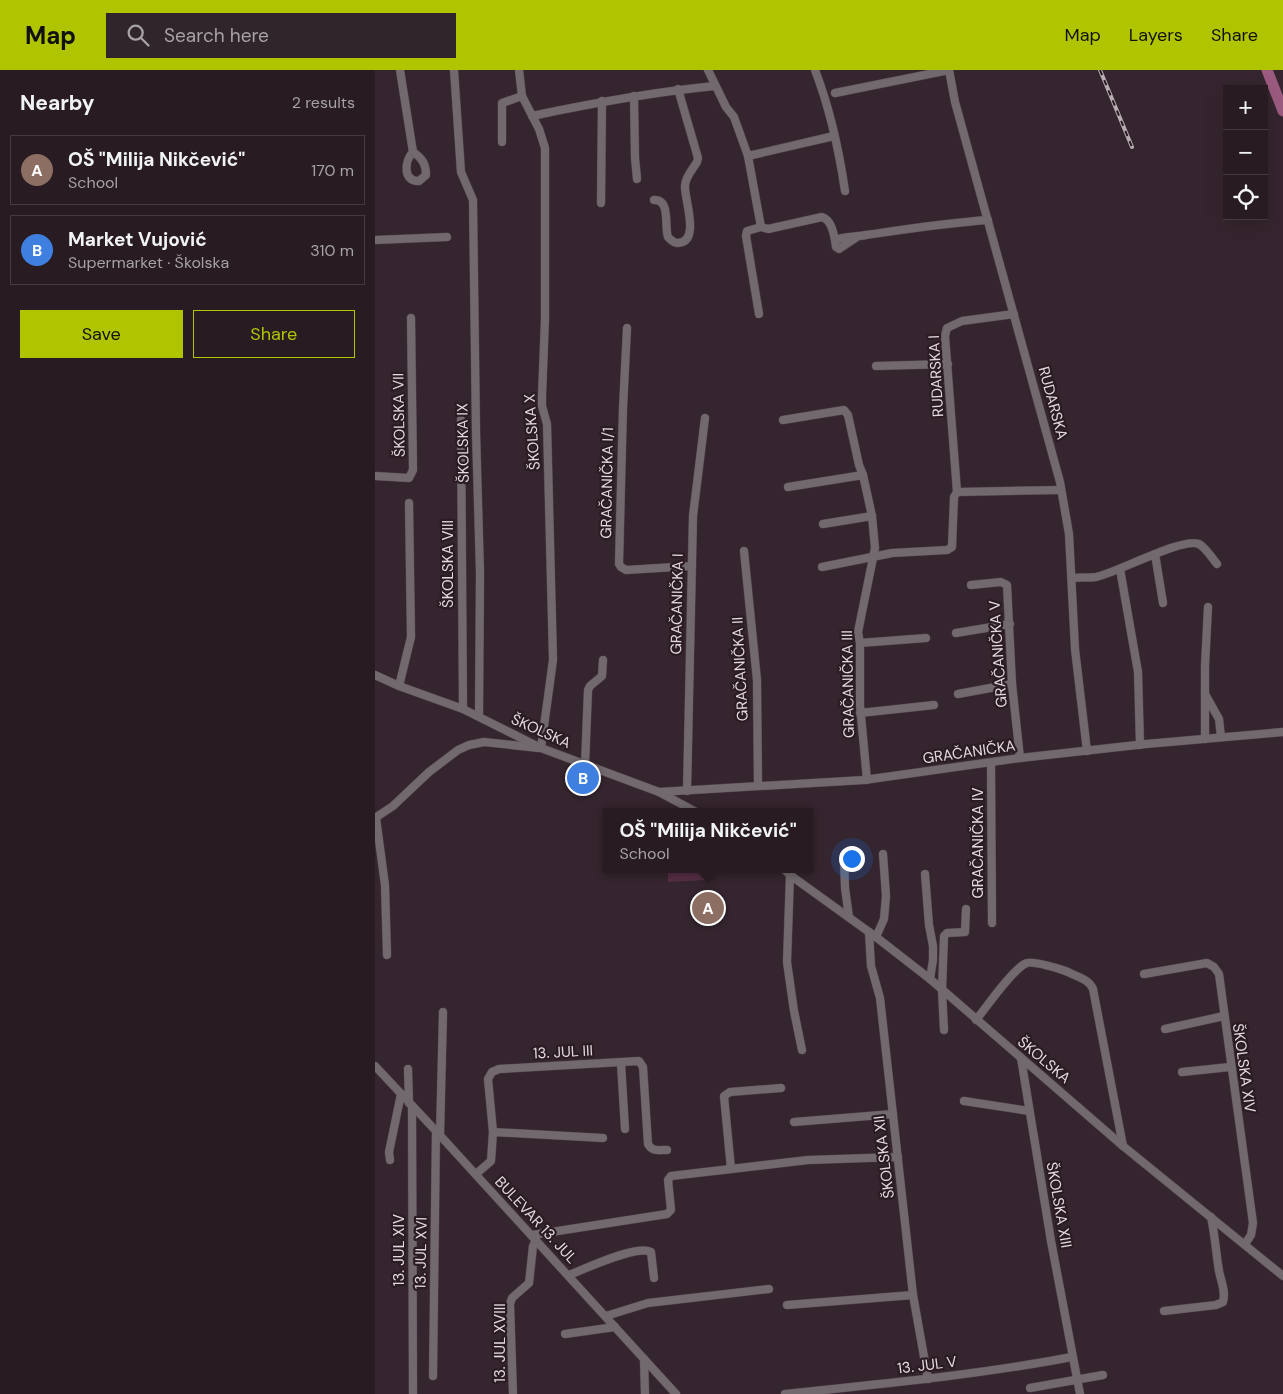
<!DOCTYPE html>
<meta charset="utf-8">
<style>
body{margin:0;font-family:"DM Sans",sans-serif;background:#30252a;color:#f1f3f6}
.controls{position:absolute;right:15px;top:15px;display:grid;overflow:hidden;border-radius:0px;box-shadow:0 5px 20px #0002}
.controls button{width:45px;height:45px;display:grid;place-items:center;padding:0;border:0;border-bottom:1px solid #443a40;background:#281c22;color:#f1f3f6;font:25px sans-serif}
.you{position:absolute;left:476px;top:788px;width:18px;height:18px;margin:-12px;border:4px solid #fff;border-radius:50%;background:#1a73e8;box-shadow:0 0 0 8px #1a73e833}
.badge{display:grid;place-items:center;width:32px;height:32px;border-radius:50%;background:#b0c500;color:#fff;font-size:16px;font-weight:700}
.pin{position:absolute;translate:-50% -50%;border:2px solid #fff;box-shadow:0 1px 5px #0006}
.popup{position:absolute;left:228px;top:738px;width:210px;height:65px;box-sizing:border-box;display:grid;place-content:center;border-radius:0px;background:#281c22;filter:drop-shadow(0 1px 4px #0005);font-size:16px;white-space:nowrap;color:#a5a1a5}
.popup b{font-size:19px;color:#f1f3f6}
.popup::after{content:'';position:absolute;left:50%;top:100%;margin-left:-10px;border:10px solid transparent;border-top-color:#281c22}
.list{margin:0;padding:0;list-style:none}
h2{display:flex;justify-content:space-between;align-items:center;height:65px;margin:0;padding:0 20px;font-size:21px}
h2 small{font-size:16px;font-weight:400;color:#a5a1a5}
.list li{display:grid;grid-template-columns:32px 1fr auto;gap:15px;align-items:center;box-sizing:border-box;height:70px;margin:0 10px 10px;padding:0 10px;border:1px solid #443a40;border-radius:0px}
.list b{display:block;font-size:19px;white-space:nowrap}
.list p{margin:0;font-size:16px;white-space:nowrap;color:#a5a1a5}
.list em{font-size:16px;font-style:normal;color:#a5a1a5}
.actions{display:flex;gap:10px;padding:15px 20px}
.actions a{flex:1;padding:11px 0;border:1px solid #b0c500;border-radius:0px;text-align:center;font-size:18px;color:#b0c500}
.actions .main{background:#b0c500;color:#111}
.icon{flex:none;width:28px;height:28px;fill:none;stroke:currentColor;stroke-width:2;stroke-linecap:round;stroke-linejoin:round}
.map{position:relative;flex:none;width:908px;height:1324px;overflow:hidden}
header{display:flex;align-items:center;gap:30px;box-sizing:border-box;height:70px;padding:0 25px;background:#b0c500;color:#111}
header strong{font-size:24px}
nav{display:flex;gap:28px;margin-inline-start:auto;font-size:18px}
.search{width:350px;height:45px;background:#30252a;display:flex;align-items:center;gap:12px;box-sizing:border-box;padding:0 18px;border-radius:0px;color:#a5a1a5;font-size:19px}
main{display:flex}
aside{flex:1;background:#281c22}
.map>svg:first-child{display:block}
</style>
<header>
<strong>Map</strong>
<div class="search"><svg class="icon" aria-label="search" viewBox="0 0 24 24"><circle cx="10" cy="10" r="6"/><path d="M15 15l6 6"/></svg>Search here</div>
<nav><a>Map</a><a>Layers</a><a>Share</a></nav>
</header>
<main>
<aside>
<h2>Nearby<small>2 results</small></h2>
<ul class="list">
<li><span class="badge" style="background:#8d6e63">A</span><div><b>OŠ &quot;Milija Nikčević&quot;</b><p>School</p></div><em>170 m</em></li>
<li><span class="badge" style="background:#3f7fe0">B</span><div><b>Market Vujović</b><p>Supermarket · Školska</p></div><em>310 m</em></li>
</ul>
<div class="actions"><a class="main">Save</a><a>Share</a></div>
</aside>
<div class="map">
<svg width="908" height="1324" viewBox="0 0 908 1324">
<rect width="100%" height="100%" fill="#35252e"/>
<path fill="#552e44" d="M293 799H331L332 810 293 812Z"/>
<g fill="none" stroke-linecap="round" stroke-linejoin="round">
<path stroke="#9b5b7f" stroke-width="11" d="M892 0 908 41"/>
<defs>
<g id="minor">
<path d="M25 0 38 82"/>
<path d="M79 0 86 102 98 130 101 361 105 503 104 646"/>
<path d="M144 0 147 26 164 59 170 78V249L167 326V336L172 354 178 590 166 678"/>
<path d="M333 0 351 37 359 47 373 86 386 157 372 161 371 166 384 244"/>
<path d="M440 0C455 39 464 80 470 121"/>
<path d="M574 0 580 32 685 412 694 464 700 579 712 681"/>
<path d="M460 23 574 0"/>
<path d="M259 26 260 88 262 109"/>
<path d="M157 46C218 33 278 22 340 16"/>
<path d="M127 72V33L147 26"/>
<path d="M38 82C47 88 51 94 51 105L44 111C28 112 29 91 38 82Z"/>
<path d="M373 86 459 66"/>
<path d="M279 130C296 129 289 157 293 167 296 170 298 173 303 173 326 172 309 128 310 116 310 107 318 99 322 92L323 88 303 19"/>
<path d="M226 133 227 31"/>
<path d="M386 157 393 159 447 147C456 150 458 161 460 170"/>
<path d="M482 167 464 179 461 177 460 170C469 166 481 167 491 165 532 159 571 153 613 150"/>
<path d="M0 170 72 167"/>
<path d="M252 258 248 338 244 494 246 497 251 500 317 496"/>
<path d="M501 296 573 294"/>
<path d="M86 350 88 639"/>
<path d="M408 350 469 340 473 345 484 395 488 405 497 446 500 478 483 562 485 573V635L492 710"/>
<path d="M0 406 34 408 38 400 36 248"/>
<path d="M413 417 488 405"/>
<path d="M582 422 570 266 572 258 587 251 639 244"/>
<path d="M448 454 497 446"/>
<path d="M369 481 382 610 383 716"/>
<path d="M780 484 788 533"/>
<path d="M447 497 517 483 572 480 577 477 579 427 582 422 686 420"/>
<path d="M745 499 763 602 765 675"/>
<path d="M698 508C705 507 713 508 721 507 742 503 807 467 824 474 831 478 837 488 842 494"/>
<path d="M596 515 626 512 632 515 637 614 645 688"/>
<path d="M581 563 635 554"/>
<path d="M485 573 551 568"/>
<path d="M0 605 24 616 88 639 166 678 284 722 321 742"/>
<path d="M24 616 36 567 34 433"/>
<path d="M583 624 637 614"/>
<path d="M830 624 844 649 846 667"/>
<path d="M485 643 559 635"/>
<path d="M830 669V596L833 537"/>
<path d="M616 693 617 853"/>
<path d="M210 695 213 620 215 616 227 606 228 590"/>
<path d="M312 721 318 446 330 348"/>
<path d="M284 722 489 710 645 688 771 674 908 662"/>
<path d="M0 748 18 736 54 702 83 680 94 675 109 672 164 678"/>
<path d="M1 748 10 815 12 885"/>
<path d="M469 786 470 818 474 847"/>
<path d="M409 799 415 805 501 867 555 909 748 1076 908 1206"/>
<path d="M550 804 554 855 558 876V890L555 909"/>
<path d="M415 805 412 892 419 941 427 980"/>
<path d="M494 862 496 896 505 928 538 1225 553 1309"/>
<path d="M501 867 509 849 511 826 508 784"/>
<path d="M769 904 832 893 839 897 844 904 878 1153 876 1165 870 1174"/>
<path d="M601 950C610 939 640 896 652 893 659 891 686 899 693 902 702 907 714 909 718 919L748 1076"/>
<path d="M790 959 849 946"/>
<path d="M569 960 567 921 569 866 572 863 590 862 591 839"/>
<path d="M646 988 676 1171 705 1324"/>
<path d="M246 993 250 1059"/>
<path d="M0 996 61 1061 301 1324"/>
<path d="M33 999 34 1033"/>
<path d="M807 1002 855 997"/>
<path d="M589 1031 654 1041"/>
<path d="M37 1036 38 1324"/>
<path d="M419 1052 518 1044"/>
<path d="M118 1062 228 1068"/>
<path d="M65 1066 68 942"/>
<path d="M15 1090 14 1082 26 1024"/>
<path d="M356 1099 349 1026 355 1022 406 1018"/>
<path d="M101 1104 116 1091 118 1062 113 1009 117 1002 124 999 264 991 268 997 273 1074C277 1082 284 1080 292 1080"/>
<path d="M157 1165 292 1144 296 1140 293 1110 296 1106 433 1090 523 1087"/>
<path d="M194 1205C210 1199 262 1174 276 1182L279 1208"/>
<path d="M412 1235 538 1225"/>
<path d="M789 1241 841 1235 848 1232C851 1222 846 1211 844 1201 841 1183 840 1165 836 1147"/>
<path d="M231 1246 273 1233 394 1219"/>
<path d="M190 1264 240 1257"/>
<path d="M269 1289 270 1324"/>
<path d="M58 1306 61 1061"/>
<path d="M655 1318 728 1305"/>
<path d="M138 1324 135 1234 137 1228 154 1213 158 1176 161 1170"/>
<path d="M410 1324C506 1314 602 1305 697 1287"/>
</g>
</defs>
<use href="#minor" stroke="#51424a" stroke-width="9"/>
<use href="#minor" stroke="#71696d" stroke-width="8"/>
<defs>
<path id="rail" d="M725 0 757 77"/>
</defs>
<use href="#rail" stroke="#b9adb3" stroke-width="4"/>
<use href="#rail" stroke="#2b1c24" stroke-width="2" stroke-dasharray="5.5" stroke-linecap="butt"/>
</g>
<g text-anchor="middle" stroke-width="4.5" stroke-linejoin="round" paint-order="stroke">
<g font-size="15" fill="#e4d9de" stroke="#2b1c24">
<text transform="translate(561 306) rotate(-93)" y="5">RUDARSKA I</text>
<text transform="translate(678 333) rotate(75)" y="5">RUDARSKA</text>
<text transform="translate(24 345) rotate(-91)" y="5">ŠKOLSKA VII</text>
<text transform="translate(157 362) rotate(-94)" y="5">ŠKOLSKA X</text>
<text transform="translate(88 373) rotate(-91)" y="5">ŠKOLSKA IX</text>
<text transform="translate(232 413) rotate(-89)" y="5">GRAČANIČKA I/1</text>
<text transform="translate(73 494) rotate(-90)" y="5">ŠKOLSKA VIII</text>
<text transform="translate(302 534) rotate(-89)" y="5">GRAČANIČKA I</text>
<text transform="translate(623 584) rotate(-94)" y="5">GRAČANIČKA V</text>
<text transform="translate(365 599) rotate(-93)" y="5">GRAČANIČKA II</text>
<text transform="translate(473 614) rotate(-91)" y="5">GRAČANIČKA III</text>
<text transform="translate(166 661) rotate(24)" y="5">ŠKOLSKA</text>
<text transform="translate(594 682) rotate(-8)" y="5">GRAČANIČKA</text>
<text transform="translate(603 773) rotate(-90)" y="5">GRAČANIČKA IV</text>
<text transform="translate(188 982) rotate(-3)" y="5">13. JUL III</text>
<text transform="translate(669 990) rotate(40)" y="5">ŠKOLSKA</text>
<text transform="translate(869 998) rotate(82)" y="5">ŠKOLSKA XIV</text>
<text transform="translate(509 1087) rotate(-97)" y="5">ŠKOLSKA XII</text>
<text transform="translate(684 1135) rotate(80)" y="5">ŠKOLSKA XIII</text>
<text transform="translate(161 1150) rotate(47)" y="5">BULEVAR 13. JUL</text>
<text transform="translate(24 1180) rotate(-90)" y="5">13. JUL XIV</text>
<text transform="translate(46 1183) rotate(-89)" y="5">13. JUL XVI</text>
<text transform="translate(125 1273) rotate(-90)" y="5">13. JUL XVIII</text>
<text transform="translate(552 1295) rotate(-7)" y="5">13. JUL V</text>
</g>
</g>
</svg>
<div class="controls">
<button>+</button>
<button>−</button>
<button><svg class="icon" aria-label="locate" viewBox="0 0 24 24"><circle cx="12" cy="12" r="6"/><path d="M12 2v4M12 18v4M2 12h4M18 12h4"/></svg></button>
</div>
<div class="you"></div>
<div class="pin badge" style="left:333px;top:838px;background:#8d6e63">A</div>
<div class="popup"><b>OŠ &quot;Milija Nikčević&quot;</b>School</div>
<div class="pin badge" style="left:208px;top:708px;background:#3f7fe0">B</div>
</div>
</main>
